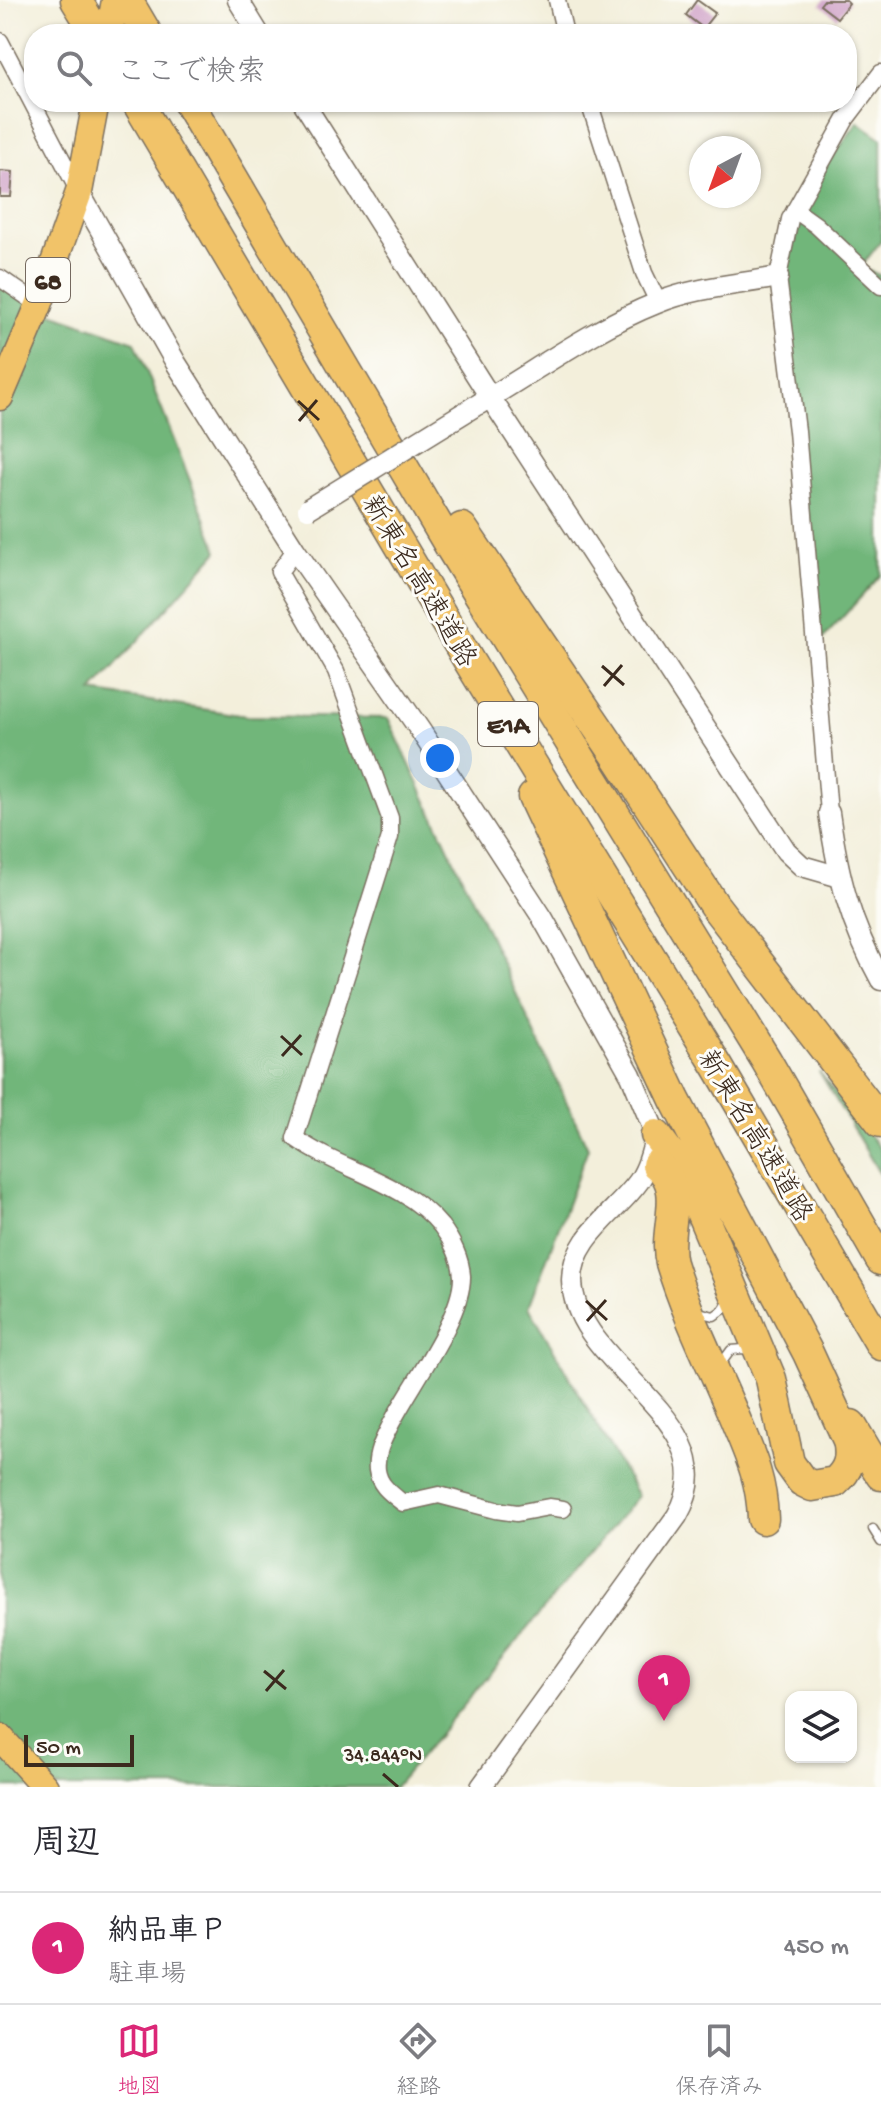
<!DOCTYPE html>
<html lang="ja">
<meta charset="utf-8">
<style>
body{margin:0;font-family:"Gochi Hand","Klee One",sans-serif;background:#f7f7f7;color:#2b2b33}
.controls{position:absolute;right:24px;bottom:24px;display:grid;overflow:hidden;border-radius:16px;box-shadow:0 2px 6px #0004}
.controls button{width:72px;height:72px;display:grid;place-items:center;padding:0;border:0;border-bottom:2px solid #e1e1e2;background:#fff;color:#2b2b33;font:40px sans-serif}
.compass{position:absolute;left:689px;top:136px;width:72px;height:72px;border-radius:50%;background:#fff;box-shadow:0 2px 6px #0004;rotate:221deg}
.scale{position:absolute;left:24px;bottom:20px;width:110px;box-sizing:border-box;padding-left:8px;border:4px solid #3b2a1e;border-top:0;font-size:22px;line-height:28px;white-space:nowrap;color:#3b2a1e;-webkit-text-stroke:6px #fdfcf7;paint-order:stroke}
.you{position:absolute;left:440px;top:758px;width:28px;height:28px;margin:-20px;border:6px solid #fff;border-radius:50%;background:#1a73e8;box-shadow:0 0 0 12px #1a73e833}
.badge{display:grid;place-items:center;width:52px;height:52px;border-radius:50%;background:#db2777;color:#fff;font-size:26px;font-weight:700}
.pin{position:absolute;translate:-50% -66px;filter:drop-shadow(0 2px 4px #0008)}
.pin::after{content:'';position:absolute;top:42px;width:28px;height:24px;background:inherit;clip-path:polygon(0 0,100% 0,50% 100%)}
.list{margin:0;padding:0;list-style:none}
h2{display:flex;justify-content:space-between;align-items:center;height:104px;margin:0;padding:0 32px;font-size:34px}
h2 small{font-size:26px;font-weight:400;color:#7c7c81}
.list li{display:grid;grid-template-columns:52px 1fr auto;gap:24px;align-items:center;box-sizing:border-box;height:112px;padding:0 32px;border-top:2px solid #e1e1e2}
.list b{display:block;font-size:30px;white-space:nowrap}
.list p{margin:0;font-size:26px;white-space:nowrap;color:#7c7c81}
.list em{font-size:26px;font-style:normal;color:#7c7c81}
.icon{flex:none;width:44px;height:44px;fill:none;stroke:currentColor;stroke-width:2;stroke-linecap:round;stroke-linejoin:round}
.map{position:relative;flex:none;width:881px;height:1787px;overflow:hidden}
.search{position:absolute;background:#fff;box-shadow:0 2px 6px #0004;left:24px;right:24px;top:24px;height:88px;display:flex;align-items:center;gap:20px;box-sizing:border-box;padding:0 28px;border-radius:32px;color:#7c7c81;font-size:30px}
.sheet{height:216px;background:#fff}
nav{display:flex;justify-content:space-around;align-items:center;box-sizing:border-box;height:112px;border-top:2px solid #e1e1e2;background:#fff;font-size:22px;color:#7c7c81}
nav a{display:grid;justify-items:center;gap:4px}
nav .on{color:#db2777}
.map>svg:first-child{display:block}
</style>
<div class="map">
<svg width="881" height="1787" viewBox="0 0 881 1787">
<rect width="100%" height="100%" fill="#fdfcf7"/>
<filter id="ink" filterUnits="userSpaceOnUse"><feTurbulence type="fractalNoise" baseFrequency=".0125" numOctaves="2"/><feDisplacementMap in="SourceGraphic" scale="16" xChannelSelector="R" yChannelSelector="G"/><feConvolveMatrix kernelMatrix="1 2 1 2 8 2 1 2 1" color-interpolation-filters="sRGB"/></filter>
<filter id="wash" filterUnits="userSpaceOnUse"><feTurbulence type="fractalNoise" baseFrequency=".006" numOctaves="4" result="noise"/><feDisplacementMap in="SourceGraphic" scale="32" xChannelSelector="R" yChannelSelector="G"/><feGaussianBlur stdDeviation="1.8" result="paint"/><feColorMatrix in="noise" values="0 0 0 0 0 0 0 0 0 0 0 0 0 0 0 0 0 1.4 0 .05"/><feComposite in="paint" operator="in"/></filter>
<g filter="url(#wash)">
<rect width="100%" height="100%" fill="#f3efdb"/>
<g fill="#71b67a" stroke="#56704c" stroke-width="2">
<path d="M858 122 881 138V241L861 267 881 276V575L820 642 779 282 800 201Z"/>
<path d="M0 282 46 311 135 342 218 551 92 692 247 716 388 718 588 1148 529 1307 638 1496 395 1787H0Z"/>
<path d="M819 1071 881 1150V1176Z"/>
</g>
<g id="blocks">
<g fill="#ce9fc6">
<path d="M697 0 715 13 703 28 686 15Z"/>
<path d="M824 0H846L849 3 837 18 820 5Z"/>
<path d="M0 171 13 172 11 197H0Z"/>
</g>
</g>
</g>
<g filter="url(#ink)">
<use href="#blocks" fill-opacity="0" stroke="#7b6f60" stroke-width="2"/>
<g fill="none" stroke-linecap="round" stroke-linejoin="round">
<defs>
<g id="service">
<path d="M699 1312 714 1316 724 1309 729 1300"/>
<path d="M720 1365 731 1350 744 1349 750 1351"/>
<path d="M873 1529 881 1542"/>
</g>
<g id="minor">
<path d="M557 0 565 34"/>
<path d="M0 41 79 192"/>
<path d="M589 102 644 273 658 302"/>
<path d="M795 210 816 225 881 286"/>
<path d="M0 278 39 305"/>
<path d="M295 550 279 572 336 671 390 818V837L295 1138C341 1171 404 1181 441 1226 452 1240 461 1259 462 1276 463 1317 410 1386 391 1424 384 1438 375 1454 377 1470 379 1486 392 1494 403 1503L439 1495 496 1510 517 1513 549 1507 563 1509"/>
<path d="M829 813 797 431 778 277 790 219 846 119 881 73"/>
</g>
<g id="tertiary">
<path d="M238 0 259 34"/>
<path d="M303 102 490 397 786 851 802 866 840 877"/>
<path d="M79 192 176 363 295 550 420 730 542 917 631 1075 656 1135C652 1151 648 1168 639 1181 617 1212 572 1238 572 1280 573 1368 733 1420 677 1516L481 1787"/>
<path d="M479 404C537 370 594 328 657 303 696 287 738 285 778 277"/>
<path d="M829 813C838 876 850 924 881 980"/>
</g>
<g id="primary">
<path d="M109 34 115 0"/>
<path d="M0 397 39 305 79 192 96 102"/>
<path d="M0 1737 45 1787"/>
</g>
<g id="motorway">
<path d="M76 0 97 34"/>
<path d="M127 0 147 34"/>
<path d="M137 102 470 663 718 1067 881 1345"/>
<path d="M188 102 451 548 766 1060 881 1260"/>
<path d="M462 528 615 753 714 905 881 1122"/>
<path d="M533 797 675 1100 808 1353 848 1440C852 1458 849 1470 835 1482L812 1486 802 1481 789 1463 771 1379 691 1188 681 1169 656 1135"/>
<path d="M657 1165C688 1189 662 1230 671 1263 688 1319 716 1372 738 1426 752 1459 762 1483 763 1519"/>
<path d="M851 1425 881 1475"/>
</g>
</defs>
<use href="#service" stroke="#7b6f60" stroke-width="11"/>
<use href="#minor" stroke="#7b6f60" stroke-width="19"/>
<use href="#tertiary" stroke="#7b6f60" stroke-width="23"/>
<use href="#primary" stroke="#7b6f60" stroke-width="29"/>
<use href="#motorway" stroke="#7b6f60" stroke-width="33"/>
<use href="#service" stroke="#fff" stroke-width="8"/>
<use href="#minor" stroke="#fff" stroke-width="16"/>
<use href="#tertiary" stroke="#fff" stroke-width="20"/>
<use href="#primary" stroke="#f1c369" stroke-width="26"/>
<use href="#motorway" stroke="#f1c369" stroke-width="30"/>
<defs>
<path id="tertiary-bridge" d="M308 509 475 406"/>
</defs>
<use href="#tertiary-bridge" stroke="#7b6f60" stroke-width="23" stroke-linecap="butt"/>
<use href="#tertiary-bridge" stroke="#fff" stroke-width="20"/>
</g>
</g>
<path fill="none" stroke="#3b2a1e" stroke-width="3" d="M298 401 319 420M299 421 317 400M602 666 624 685M604 686 622 665M281 1036 302 1055M282 1056 301 1035M586 1301 607 1320M587 1321 606 1300M264 1671 286 1689M266 1691 284 1670M383 1774 398 1787"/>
<g text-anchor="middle" stroke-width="6" stroke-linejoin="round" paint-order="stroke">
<g fill="#fdfcf7" stroke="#75695f" stroke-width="2">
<rect x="26" y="258" width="44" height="44" rx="6"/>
<rect x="478" y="702" width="60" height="44" rx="6"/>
</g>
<g font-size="26" font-weight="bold" fill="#3b2a1e">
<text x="48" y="289">68</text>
<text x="508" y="733">E1A</text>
</g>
<g font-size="28" fill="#3b2a1e" stroke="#fdfcf7">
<text transform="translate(421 580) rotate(59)" y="10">新東名高速道路</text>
<text transform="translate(757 1135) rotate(59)" y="10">新東名高速道路</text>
</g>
</g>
<g font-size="20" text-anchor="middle" fill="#3b2a1e" stroke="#fdfcf7" stroke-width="6" stroke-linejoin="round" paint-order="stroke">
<text x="383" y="1761">34.844°N</text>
</g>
</svg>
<div class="controls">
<button><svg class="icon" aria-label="layers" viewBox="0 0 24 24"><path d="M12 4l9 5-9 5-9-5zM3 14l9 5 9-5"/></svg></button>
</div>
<svg class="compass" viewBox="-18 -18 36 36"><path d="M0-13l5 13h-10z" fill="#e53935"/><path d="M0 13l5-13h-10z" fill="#7c7c81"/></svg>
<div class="scale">50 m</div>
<div class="you"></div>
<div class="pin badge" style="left:664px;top:1721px">1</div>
<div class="search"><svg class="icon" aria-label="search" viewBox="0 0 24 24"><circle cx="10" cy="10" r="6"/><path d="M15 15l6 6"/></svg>ここで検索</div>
</div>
<section class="sheet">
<h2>周辺<small></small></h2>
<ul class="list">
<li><span class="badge">1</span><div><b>納品車Ｐ</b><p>駐車場</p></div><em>450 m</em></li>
</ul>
</section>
<nav>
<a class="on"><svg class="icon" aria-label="map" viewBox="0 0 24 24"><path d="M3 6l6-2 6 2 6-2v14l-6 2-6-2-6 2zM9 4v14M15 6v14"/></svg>地図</a>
<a><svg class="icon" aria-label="directions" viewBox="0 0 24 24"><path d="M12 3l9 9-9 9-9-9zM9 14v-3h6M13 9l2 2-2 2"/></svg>経路</a>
<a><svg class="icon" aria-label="saved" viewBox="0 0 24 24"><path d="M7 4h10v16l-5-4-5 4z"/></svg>保存済み</a>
</nav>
